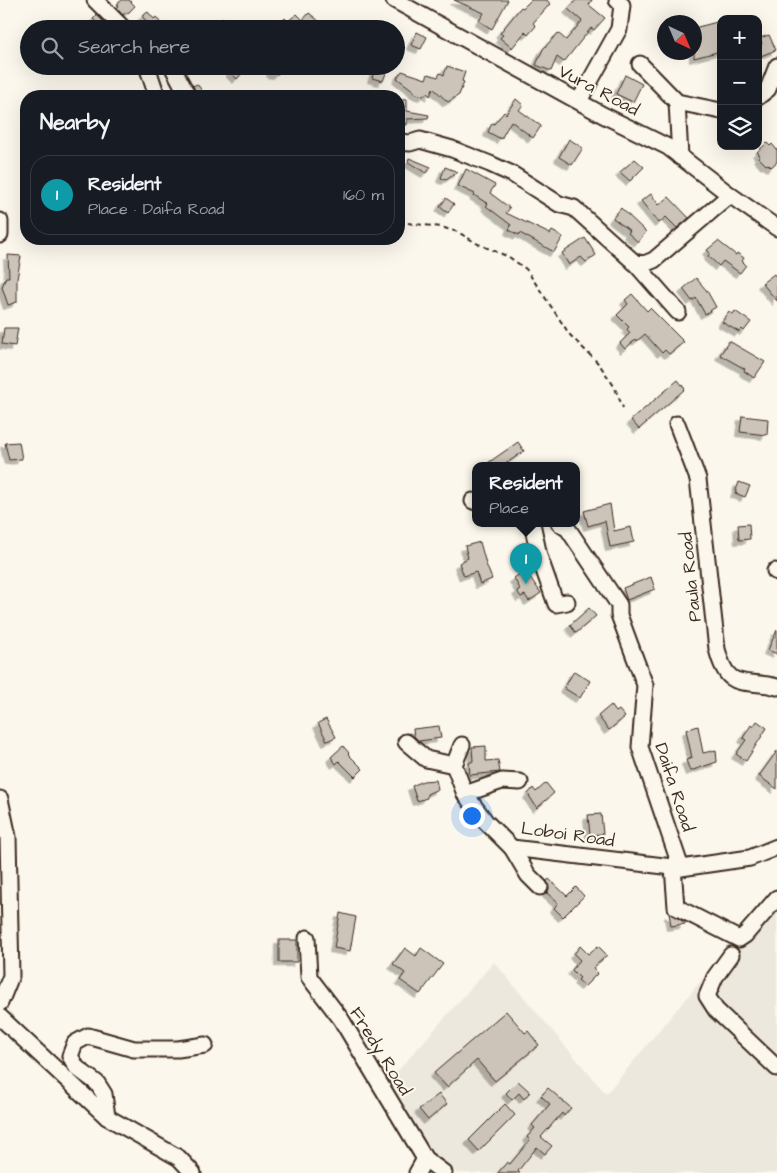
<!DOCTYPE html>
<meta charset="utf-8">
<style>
body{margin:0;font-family:"Architects Daughter",sans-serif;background:#20242c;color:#f1f3f6}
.controls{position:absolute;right:15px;top:15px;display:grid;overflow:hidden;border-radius:10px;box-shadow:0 5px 20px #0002}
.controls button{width:45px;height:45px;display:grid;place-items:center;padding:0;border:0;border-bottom:1px solid #363941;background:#171b24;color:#f1f3f6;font:25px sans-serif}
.compass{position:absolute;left:657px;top:15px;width:45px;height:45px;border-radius:50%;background:#171b24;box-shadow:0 5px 20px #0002;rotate:136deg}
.you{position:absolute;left:471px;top:815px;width:18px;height:18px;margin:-12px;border:4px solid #fff;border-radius:50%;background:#1a73e8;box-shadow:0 0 0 8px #1a73e833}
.badge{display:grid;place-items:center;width:32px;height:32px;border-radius:50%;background:#db2777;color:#fff;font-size:16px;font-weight:700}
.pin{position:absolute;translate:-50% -41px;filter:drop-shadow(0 1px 2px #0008)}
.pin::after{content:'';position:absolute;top:26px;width:18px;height:15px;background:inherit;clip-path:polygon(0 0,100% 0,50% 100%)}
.popup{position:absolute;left:472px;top:462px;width:108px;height:65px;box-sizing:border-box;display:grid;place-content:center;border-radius:10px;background:#171b24;filter:drop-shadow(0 1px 4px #0005);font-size:16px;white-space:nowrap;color:#9ea1a6}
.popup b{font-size:19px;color:#f1f3f6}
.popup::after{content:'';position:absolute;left:50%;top:100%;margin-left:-10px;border:10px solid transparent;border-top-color:#171b24}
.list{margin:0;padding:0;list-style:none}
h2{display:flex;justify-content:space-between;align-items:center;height:65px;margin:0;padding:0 20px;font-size:21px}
h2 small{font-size:16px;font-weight:400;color:#9ea1a6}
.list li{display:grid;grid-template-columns:32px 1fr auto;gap:15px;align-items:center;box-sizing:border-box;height:80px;margin:0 10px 10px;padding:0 10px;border:1px solid #363941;border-radius:20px}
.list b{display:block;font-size:19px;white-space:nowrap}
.list p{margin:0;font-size:16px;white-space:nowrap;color:#9ea1a6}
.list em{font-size:16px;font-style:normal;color:#9ea1a6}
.icon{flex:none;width:28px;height:28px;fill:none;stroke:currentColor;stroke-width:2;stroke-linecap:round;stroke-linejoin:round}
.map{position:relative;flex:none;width:777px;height:1173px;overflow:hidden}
.search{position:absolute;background:#171b24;box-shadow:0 5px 20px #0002;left:20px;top:20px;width:385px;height:55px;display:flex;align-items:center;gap:12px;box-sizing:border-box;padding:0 18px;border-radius:28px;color:#9ea1a6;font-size:19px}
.panel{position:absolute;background:#171b24;box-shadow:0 5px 20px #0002;left:20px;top:90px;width:385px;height:155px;border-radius:20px}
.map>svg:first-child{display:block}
</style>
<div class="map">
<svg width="777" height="1173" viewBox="0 0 777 1173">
<defs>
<filter id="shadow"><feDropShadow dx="-4.5" dy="4.5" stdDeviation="0" flood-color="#0004"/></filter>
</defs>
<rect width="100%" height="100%" fill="#fbf7ec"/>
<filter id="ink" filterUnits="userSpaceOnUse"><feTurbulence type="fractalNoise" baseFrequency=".02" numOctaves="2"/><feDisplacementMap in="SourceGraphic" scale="10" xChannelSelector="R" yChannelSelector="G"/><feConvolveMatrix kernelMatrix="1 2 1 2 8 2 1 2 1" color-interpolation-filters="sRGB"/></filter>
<g filter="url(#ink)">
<path fill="#ede8dd" d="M777 890V1173H457L431 1154 388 1082 494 962 606 1094Z"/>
<g fill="#ccc4b9" stroke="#3b2a1e" filter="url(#shadow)">
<path d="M122 0H129L135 6 128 13 126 12 123 15 116 8 119 5 117 4Z"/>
<path d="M454 0H508L492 29 479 21 484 13Z"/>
<path d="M531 0H547L550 4 533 23 536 26 528 35 525 32 512 48 500 38 503 35 500 33 521 7 523 8Z"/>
<path d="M576 0H592L589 5 605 18 594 30 591 28 564 62 557 57 551 71 536 65 543 49 558 33 566 40 582 21 568 9Z"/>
<path d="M148 12 154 19 156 17 165 29H139L147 22 142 16Z"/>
<path d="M309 13 320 22 314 29H275L285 18 288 21 297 14 303 20Z"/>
<path d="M97 15 110 28 109 29H104L93 19Z"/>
<path d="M223 18 233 29H213Z"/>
<path d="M721 21V51L694 58V28Z"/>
<path d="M417 32 427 37 421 49 411 45Z"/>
<path d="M769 35 776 50 758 57V45L762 44 760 38Z"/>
<path d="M227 66H238L244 71 237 79 230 72 232 71Z"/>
<path d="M273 66H282L278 74 271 73Z"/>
<path d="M376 66 388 68 383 81 372 78Z"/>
<path d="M447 66 465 72 462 81 464 82 459 95 448 102 433 88 430 96 427 93 423 96 414 93V91L397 78 402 71 426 79 428 74 438 77 440 73 444 75Z"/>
<path d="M625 75 642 84 633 102 616 94Z"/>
<path d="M197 84 206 96H197L193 86Z"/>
<path d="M403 99H407V111L429 115 428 118 407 119V125L399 124Z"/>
<path d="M516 99 523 105 519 110 541 126 533 138 511 121 501 139 488 132 492 123 494 124 504 112 506 114Z"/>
<path d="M569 139 583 148 572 165 559 157Z"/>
<path d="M767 143 770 146 772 144 777 150V162L771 167 768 164 766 165 758 157 760 155 757 152Z"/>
<path d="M409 158 431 167 426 173 408 162Z"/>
<path d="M635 159 644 167 630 181 620 172Z"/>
<path d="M445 167 458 172 446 180 441 178Z"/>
<path d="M466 169 495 185 490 193 510 208 506 213 550 234 552 231 563 237 554 252 520 233 519 235 509 230 511 225 486 206 488 204 474 195 475 194 458 186Z"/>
<path d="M651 194 659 205 669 197 689 218 677 228 666 217 659 223 641 201Z"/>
<path d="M446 198 454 204 448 213 440 207Z"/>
<path d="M621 208 646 232 638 242 628 233 630 231 613 218Z"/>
<path d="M585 238 596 255 586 262 581 257 569 265 562 253Z"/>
<path d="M718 241 736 255 737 253 744 258 742 261 746 265 740 273 723 261 719 266 708 256 710 253 707 250Z"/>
<path d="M8 255 21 256 17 279V302L8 305 2 287 6 277H9Z"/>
<path d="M774 274 777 278V301L762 283Z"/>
<path d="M696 278 707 291 716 307 705 314 696 298 692 301 683 289Z"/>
<path d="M632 294 647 311 650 308 684 342 669 354 665 350 662 353 645 334 637 341 636 339 625 349 620 343 630 333 627 329 629 327 617 315 628 304 625 300Z"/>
<path d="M735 311 751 322 744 331 742 329 739 332 722 322 729 312 733 314Z"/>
<path d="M4 328H18L15 346 2 344Z"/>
<path d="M729 341 765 362 754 378 744 371 745 369 720 355Z"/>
<path d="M678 380 685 389 639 429 631 420Z"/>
<path d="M742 416 768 419 767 435 740 432Z"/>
<path d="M19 442 22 459 9 460 5 443Z"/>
<path d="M518 442 524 451 504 465H485Z"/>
<path d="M739 482 750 486 745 497 735 493Z"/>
<path d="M610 504 614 531 631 527 634 542 610 547 605 521 588 526 584 511Z"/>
<path d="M749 524 750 539 739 540 738 525Z"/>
<path d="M480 542 486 564 492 579 480 584 476 572 464 576 459 563 468 558 465 546Z"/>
<path d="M525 570 541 593 529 601 525 595 521 597 517 591 520 589 514 578Z"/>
<path d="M651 577 655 589 627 600 623 588Z"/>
<path d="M589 608 596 616 576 633 570 625Z"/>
<path d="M777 630V654L768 650Z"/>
<path d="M574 671 590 681 580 698 564 688Z"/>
<path d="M611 705 616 712 619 710 625 717 609 730 598 716Z"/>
<path d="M326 719 336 737 327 741 318 723Z"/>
<path d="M757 721 767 728 746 761 736 754 746 740 743 738 751 725 753 727Z"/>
<path d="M439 726 441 738 419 741 414 736 413 729Z"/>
<path d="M698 726 703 753 716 750 717 762 690 771 686 760 692 758 686 730Z"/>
<path d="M343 746 349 753 348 754 363 769 355 777 339 761 336 764 331 757Z"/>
<path d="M486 746V761L498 760 500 772 470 775 469 763 473 761 472 747Z"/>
<path d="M777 751V789L759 776Z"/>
<path d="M436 780 438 789 427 794V798L417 801 412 786 423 781Z"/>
<path d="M546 783 554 793 537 808 528 794 533 788 536 792Z"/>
<path d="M601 814 603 834 590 835 588 815Z"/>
<path d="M549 879 567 896 576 887 584 896 563 917 554 908 558 903 547 893 549 889 547 881Z"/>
<path d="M340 913 356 917 350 951 334 948Z"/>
<path d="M669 913 684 922 685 924 671 926Z"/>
<rect x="279" y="940" width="18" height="22"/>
<path d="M580 946 588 954 598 946 607 955 593 968 598 973 585 986 578 980 580 978 572 970 580 960 574 954Z"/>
<path d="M405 948 416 956 421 948 443 964 420 994 400 980 405 973 393 964Z"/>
<path d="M506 1011 525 1033 528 1031 539 1045 495 1081 477 1060 447 1087 434 1073Z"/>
<path d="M518 1081 530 1092 524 1099 519 1093 512 1100 506 1093Z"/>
<path d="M548 1088 571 1108 564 1116 562 1113 541 1137 552 1146 545 1154 537 1147 518 1171 520 1173H498L507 1162 510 1164 530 1140 527 1137 535 1128 532 1125 550 1104 541 1096Z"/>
<path d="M439 1094 447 1104 428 1120 419 1109Z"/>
<path d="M505 1104 515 1115 479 1151 469 1140Z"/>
</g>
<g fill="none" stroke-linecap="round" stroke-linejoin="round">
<defs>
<g id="minor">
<path d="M95 0 124 29"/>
<path d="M394 0 603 115 668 147 730 195 777 228"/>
<path d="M640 64 677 102 721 111"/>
<path d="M147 66 157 96"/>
<path d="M172 66 188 96"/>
<path d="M758 97 768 89 777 66"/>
<path d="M579 101 619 29 622 5 617 0"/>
<path d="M677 102 680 157"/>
<path d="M399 142 410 143 420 140 452 149 490 164 512 174 559 204 574 208 634 262 644 264 654 260 730 195"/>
<path d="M0 221V235"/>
<path d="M634 262 678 312"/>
<path d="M677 424 698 479 717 649C728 693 743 678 777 687"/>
<path d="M473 501 476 502"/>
<path d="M532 523 539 556 556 604 567 602"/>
<path d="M559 523 568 529 619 605V615L645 685 640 747 681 868"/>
<path d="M775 571 777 572"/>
<path d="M406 742 426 759 454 765"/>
<path d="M462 745 454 765 465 794 486 822 512 848 681 868 750 858 777 847"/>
<path d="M465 794 502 781 520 782"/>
<path d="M0 799 8 837 11 976 0 1003"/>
<path d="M512 848 528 875 540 887"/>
<path d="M673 867 676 907 739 939 745 935 777 898"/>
<path d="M307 938 309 977 341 1019 425 1159 444 1173"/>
<path d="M731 955 715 977 707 996 716 1010 777 1068"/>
<path d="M0 1017 107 1117 179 1158 193 1173"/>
<path d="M107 1117 104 1094 97 1083 77 1068 70 1056 75 1043 88 1036 134 1049H178L205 1045"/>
<path d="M417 1173 425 1159"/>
</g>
</defs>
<use href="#minor" stroke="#3b2a1e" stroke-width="19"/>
<path stroke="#3b2a1e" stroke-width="2" stroke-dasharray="5 4" stroke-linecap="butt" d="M399 222 441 227 458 232 478 244 509 257 526 269 570 335 599 364 614 386 623 408"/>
<use href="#minor" stroke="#fbf7ec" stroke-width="15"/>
</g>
</g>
<g text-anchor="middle" stroke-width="4" stroke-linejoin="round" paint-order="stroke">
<g font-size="18" fill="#3b2a1e" stroke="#fbf7ec">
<text transform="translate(599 90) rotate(28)" y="6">Vura Road</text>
<text transform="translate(690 577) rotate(-96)" y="6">Paula Road</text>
<text transform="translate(675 787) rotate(72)" y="6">Daifa Road</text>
<text transform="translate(568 834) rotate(8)" y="6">Loboi Road</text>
<text transform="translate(381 1051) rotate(58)" y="6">Fredy Road</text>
</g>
</g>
</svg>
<div class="controls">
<button>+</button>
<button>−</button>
<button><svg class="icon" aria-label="layers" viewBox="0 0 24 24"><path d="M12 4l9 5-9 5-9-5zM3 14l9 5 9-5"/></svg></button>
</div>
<svg class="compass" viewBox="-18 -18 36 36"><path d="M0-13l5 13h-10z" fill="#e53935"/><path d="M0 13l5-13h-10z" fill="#9ea1a6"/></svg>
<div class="you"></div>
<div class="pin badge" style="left:526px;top:584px;background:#0f9aa8">1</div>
<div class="popup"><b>Resident</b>Place</div>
<div class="search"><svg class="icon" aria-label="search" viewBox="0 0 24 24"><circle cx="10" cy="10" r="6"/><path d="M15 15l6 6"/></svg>Search here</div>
<section class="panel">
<h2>Nearby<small></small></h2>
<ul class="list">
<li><span class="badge" style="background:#0f9aa8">1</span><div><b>Resident</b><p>Place · Daifa Road</p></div><em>160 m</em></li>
</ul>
</section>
</div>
